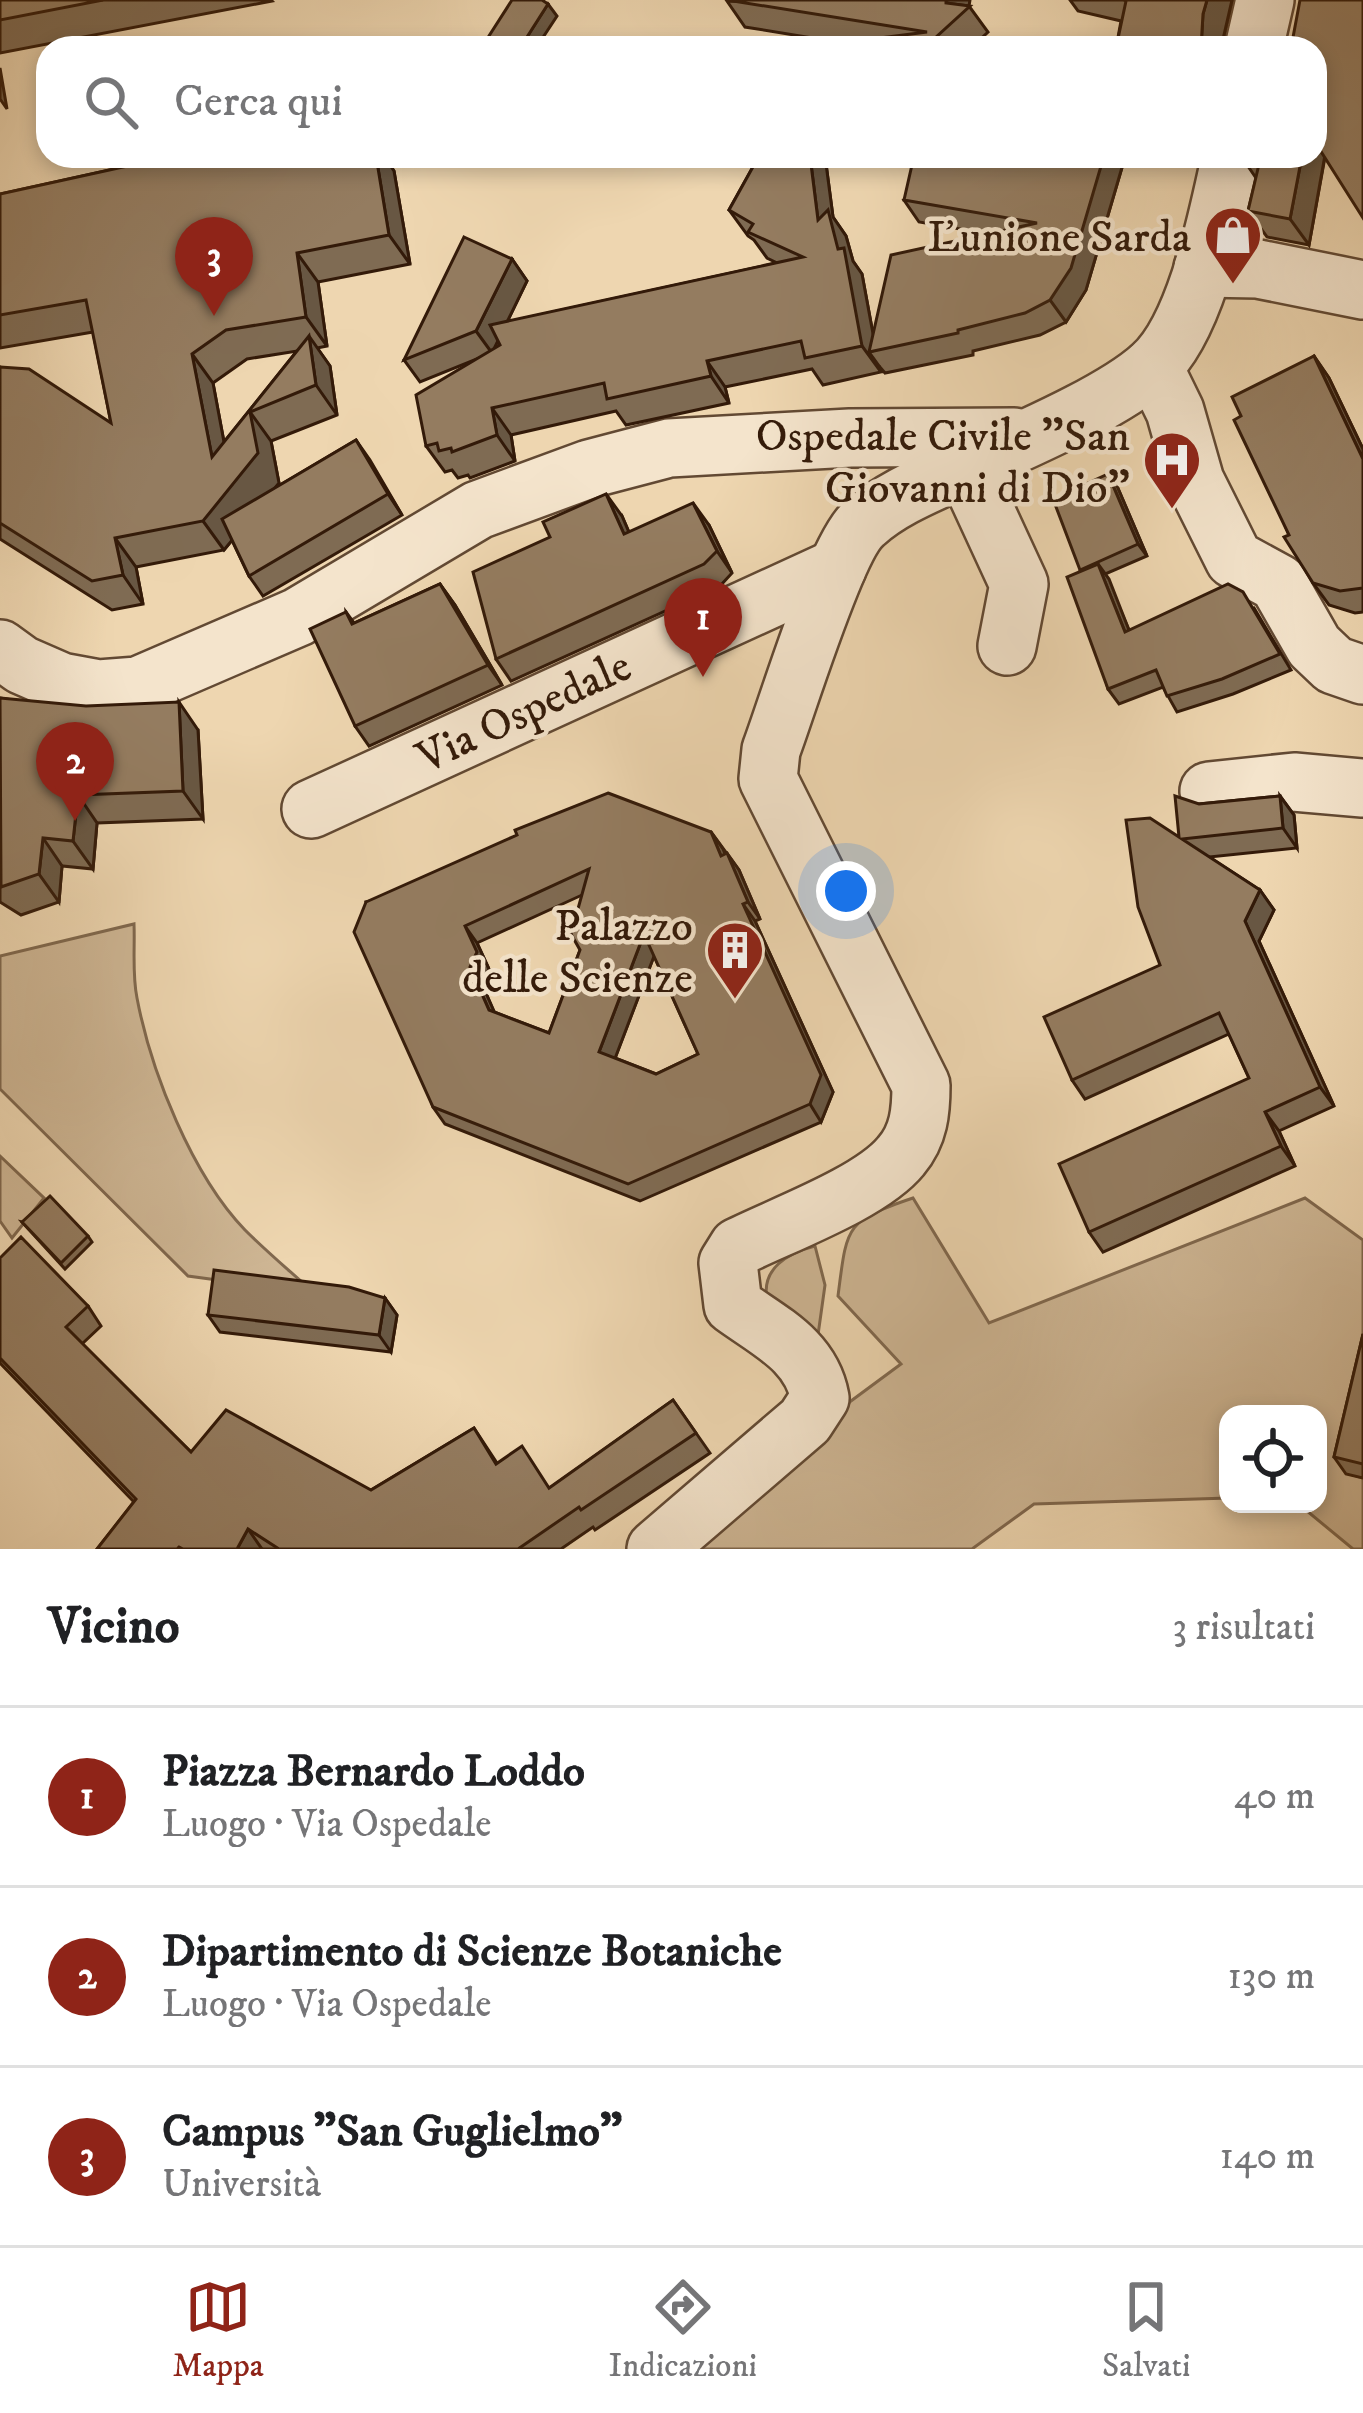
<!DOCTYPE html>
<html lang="it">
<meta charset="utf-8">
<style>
body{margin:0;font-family:"IM FELL DW Pica",serif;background:#f2f2f2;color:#202124}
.controls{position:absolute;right:36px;bottom:36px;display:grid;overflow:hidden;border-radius:24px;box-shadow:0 6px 18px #0003}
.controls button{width:108px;height:108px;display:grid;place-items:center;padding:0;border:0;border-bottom:3px solid #e0e0e0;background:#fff;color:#202124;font:60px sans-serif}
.you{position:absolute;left:846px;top:891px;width:42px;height:42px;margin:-30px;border:9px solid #fff;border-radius:50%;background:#1a73e8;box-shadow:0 0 0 18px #1a73e833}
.badge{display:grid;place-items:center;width:78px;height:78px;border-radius:50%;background:#8f2418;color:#fff;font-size:39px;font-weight:700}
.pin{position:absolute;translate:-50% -99px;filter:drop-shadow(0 3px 6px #0008)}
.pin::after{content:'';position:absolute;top:63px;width:42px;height:36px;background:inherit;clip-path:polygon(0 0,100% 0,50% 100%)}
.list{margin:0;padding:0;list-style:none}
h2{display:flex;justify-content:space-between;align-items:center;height:156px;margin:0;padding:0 48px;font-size:51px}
h2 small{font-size:39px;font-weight:400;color:#757577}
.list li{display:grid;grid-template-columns:78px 1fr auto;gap:36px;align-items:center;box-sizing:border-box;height:180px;padding:0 48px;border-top:3px solid #e0e0e0}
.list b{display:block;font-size:45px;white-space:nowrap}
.list p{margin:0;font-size:39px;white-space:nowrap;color:#757577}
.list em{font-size:39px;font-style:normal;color:#757577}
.icon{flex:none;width:66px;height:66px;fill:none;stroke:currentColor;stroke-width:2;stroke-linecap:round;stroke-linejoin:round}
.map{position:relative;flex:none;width:1363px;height:1549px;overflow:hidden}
.search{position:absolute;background:#fff;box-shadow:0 6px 18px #0003;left:36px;right:36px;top:36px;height:132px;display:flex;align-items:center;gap:30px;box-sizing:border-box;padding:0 42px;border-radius:36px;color:#757577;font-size:45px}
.sheet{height:696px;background:#fff}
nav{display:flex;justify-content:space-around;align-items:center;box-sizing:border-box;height:168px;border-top:3px solid #e0e0e0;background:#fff;font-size:33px;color:#757577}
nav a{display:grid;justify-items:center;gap:6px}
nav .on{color:#8f2418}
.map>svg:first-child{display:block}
</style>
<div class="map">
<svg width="1363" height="1549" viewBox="0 0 1363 1549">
<rect width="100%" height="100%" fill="#eed6b0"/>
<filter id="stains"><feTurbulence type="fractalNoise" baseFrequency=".00167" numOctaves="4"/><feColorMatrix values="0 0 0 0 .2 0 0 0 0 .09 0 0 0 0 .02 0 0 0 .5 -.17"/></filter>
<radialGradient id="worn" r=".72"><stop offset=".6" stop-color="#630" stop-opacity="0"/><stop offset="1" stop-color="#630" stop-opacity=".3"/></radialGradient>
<g fill="#ceb694" stroke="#80684e" stroke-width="3">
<path d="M134 924C135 948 132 974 137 998 151 1072 192 1175 245 1230 267 1252 291 1272 314 1293L188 1276 0 1089V956Z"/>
<path d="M0 1156 44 1198 12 1238 0 1221Z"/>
<path d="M913 1198 989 1323 1305 1198 1363 1240V1402L1346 1473 1363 1478V1549H1353L1301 1506 1286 1504H1318V1414H1228V1498L1034 1504 972 1549H693L851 1401 901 1364 838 1296C847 1225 845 1221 913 1198Z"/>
<path d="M815 1246 825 1285 818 1335 767 1300C761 1269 787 1253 815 1246Z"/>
</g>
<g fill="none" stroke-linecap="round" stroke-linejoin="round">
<defs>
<g id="minor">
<path d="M1254 48 1265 0"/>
<path d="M1203 268 1258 269 1363 290"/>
<path d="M1153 366 1175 411 1195 481 1234 559 1278 583 1314 646 1334 665 1363 675"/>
<path d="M965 467 1019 584 1007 646"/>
<path d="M0 649 22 665 61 682 99 689 138 686 298 617 478 510 589 469 669 448 850 438 1014 437"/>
<path d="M1209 791 1294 782 1363 788"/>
<path d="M311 809 837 568"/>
<path d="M656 1549 805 1421 820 1398C811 1350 770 1332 733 1305L728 1263 738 1247C782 1225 871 1193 901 1156 919 1135 921 1111 921 1085L768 779 771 750C788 705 835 548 864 523 895 495 939 480 976 462 1026 439 1113 402 1152 367 1197 327 1218 214 1231 156"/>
</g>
</defs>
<use href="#minor" stroke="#624933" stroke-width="62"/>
<use href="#minor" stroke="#f4e4cc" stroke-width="57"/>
</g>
<g fill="#7f6b53" stroke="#331a09" stroke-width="3" fill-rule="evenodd">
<path d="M0 0H271L272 1 0 53Z"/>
<path d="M1070 0H1232L1221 48H1116L1121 21 1078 11Z"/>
<path d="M727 1 969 6 988 32 971 48H801L843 43 745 27Z"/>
<path d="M173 156H384L394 171 410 264 318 282 327 346 317 348 330 366 337 415 271 441 279 483 275 488 356 440 402 515 263 596 249 576 232 540 224 550 136 567 143 604 112 610 0 539V367L111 423 93 332 0 348V194ZM297 351 224 442 213 383 247 359Z"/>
<path d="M625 156H683L629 162Z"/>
<path d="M759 156H825L833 217 846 236 853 261 862 274 873 334 989 234 919 222 904 200 1123 164 1086 290 1066 322 1040 335 973 351V355L885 373 879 366 881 372 823 385 812 369 725 387 729 403 626 425 616 411 511 435 515 461 470 478 468 475 458 478 452 470 445 472 426 446 479 358 420 382 404 360 512 259 527 281 507 322 777 263 767 258 754 240 748 236 729 210Z"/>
<path d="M1241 156 1325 157 1309 245 1267 237 1248 211 1256 178Z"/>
<path d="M1314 356 1329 378 1363 449V612L1355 613 1329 605 1313 583 1289 535 1241 416Z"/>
<path d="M1108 474 1117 486 1147 556 1105 574 1129 630 1254 608 1291 670 1233 694 1177 712 1163 687 1119 704 1108 689 1080 571Z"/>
<path d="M622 516 629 532 709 525 732 573 720 586 511 681 496 659Z"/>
<path d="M440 584 455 605 502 685 369 746 355 726 346 612 354 623Z"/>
<path d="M0 698 198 730 203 819 97 823 93 869 62 866 59 902 21 915 0 902Z"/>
<path d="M1280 796 1294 815 1297 848 1209 857 1260 890 1274 910 1259 941 1334 1106 1279 1131 1295 1166 1103 1252 1089 1232 1249 1078 1229 1034 1085 1099 1072 1080 1160 965 1179 837 1199 804Z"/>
<path d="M711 832 739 870 760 919 755 921 833 1092 821 1122 640 1201 445 1124 433 1107 366 902ZM582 895 580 950 549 1033 494 1012 482 984 489 969 477 943ZM654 956 698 1054 656 1074 615 1058Z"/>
<path d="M22 1222 88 1236 92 1242 65 1269Z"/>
<path d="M0 1258 88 1306 101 1326 82 1344 191 1452 371 1490 474 1428 497 1463 550 1488 673 1400 710 1453 595 1530 593 1527 561 1549H97L134 1502 0 1363Z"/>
<path d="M385 1298 397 1315 391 1352 220 1332 208 1315Z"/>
<path d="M1363 1334V1478L1346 1474 1334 1457Z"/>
</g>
<g fill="#685743" stroke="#331a09" stroke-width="3">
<path d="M946 0H970L969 6 946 3Z"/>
<path d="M1207 0H1232L1221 48H1201L1203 14Z"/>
<path d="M548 4 557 16 536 48H520Z"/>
<path d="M0 68 7 109 0 99Z"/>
<path d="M1315 141 1325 155 1309 245 1290 219 1302 156H1315Z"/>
<path d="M376 156H384L394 171 410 264 389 235Z"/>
<path d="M810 156H825L833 217 846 236 853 261 862 274 876 350 869 352 879 366 881 372 862 346 818 220Z"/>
<path d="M1104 156H1117L1123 164 1086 290 1066 322 1050 300Z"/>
<path d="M297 253 318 282 327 346 306 317Z"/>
<path d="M512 259 527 281 492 353 476 331Z"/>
<path d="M309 336 330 366 337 415 316 385Z"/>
<path d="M192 354 213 383 232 485 250 412 271 441 279 483 224 550 203 521 212 457Z"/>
<path d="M1314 356 1329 378 1363 449V459Z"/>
<path d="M707 361 725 387 729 403 711 376Z"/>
<path d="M492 408 511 435 515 461 497 435Z"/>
<path d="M356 440 370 460 402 515 388 494Z"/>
<path d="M1108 474 1117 486 1147 556 1138 544Z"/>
<path d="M606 494 622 516 639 556 624 534Z"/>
<path d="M693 503 709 525 732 573 717 551Z"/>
<path d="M115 538 136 567 143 604 123 575Z"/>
<path d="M1098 564 1109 579 1136 648 1125 632Z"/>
<path d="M440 584 455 605 502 685 488 665Z"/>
<path d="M179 702 198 730 203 819 183 791Z"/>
<path d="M78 795 97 823 93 869 73 841Z"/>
<path d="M1280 796 1294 815 1297 848 1283 828Z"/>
<path d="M711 832 723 849 733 873 721 856Z"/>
<path d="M43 838 62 866 59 902 39 874Z"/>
<path d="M727 853 739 870 760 919 748 902Z"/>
<path d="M1260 890 1274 910 1259 941 1334 1106 1320 1087 1245 921Z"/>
<path d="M743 904 755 921 833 1092 821 1122 810 1104Z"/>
<path d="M465 926 477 943 489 969 482 984 501 1027 489 1010 470 967Z"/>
<path d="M644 934 656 951 611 1069 599 1052Z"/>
<path d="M1265 1112 1279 1131 1295 1166 1281 1146Z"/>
<path d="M385 1298 397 1315 391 1352 379 1335Z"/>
<path d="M248 1529 262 1549H237Z"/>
</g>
<g fill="#947c60" stroke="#331a09" stroke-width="3" fill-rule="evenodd">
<path d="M0 0H103L0 20Z"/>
<path d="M512 0H542L548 4 520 48H501L487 39Z"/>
<path d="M727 0H946V3L970 6 924 48H801L927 32Z"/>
<path d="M1124 0H1207L1203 14 1201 48H1116L1126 1Z"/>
<path d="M1300 0H1363V218L1315 142V48H1291Z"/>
<path d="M173 156H376L389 235 297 253 306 317 226 330 192 354 212 457 309 336 316 385 250 412 258 453 203 521 115 538 123 575 92 581 0 523V367L29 369 111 423 86 300 0 315V194Z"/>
<path d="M759 156H810L818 220 828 210 838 249 844 248 862 346 805 358 801 341 707 361 711 376 607 399 604 383 492 408 497 435 452 452 451 448 439 451 437 443 426 446 416 395 500 345 490 325 803 257 748 232 753 224 729 210Z"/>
<path d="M914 156H1104L1071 268 1050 300 1025 313 958 330V333L869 352 891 255 1037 223 904 200Z"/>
<path d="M1241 156H1302L1290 219 1248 211 1260 160Z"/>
<path d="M464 237 512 259 476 331 404 360Z"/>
<path d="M1314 356 1363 459V588L1340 591 1313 583 1284 537 1289 535 1234 420 1241 416 1232 397Z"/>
<path d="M356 440 388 494 249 576 222 519Z"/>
<path d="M1108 474 1138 544 1080 570 1053 499Z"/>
<path d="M606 494 624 534 693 503 717 551 704 564 496 659 473 572 550 537 543 522Z"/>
<path d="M1098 564 1125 632 1228 584 1243 592 1280 654 1222 679 1167 696 1156 670 1108 689 1067 577Z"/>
<path d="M440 584 488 665 355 726 310 629 346 612 352 624Z"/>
<path d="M0 698 86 706 179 702 183 791 78 795 73 841 43 838 39 874 1 887Z"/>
<path d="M608 793 711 832 721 856 727 853 748 902 743 904 821 1075 810 1104 628 1184 433 1107 354 932 366 902 517 835 515 830ZM589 869 571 934 580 950 549 1033 489 1010 470 967 477 952 465 926ZM644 934 698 1054 656 1074 599 1052Z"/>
<path d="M1175 796 1199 804 1280 796 1283 828 1182 839 1260 890 1245 921 1320 1087 1265 1112 1281 1146 1089 1232 1059 1164 1249 1078 1219 1013 1072 1080 1044 1017 1160 965 1138 907 1126 820 1150 818 1179 837Z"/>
<path d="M50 1196 88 1236 61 1263 22 1222Z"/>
<path d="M21 1237 88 1306 66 1327 191 1452 226 1410 371 1490 474 1428 496 1464 522 1446 549 1488 673 1400 696 1433 581 1510 579 1507 518 1549H279L248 1529 237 1549H183L179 1547 177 1549H97L136 1499 0 1358V1258Z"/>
<path d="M214 1270 349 1287 385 1298 379 1335 208 1315Z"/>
<path d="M1363 1334V1464L1334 1457Z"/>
</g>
<defs>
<symbol id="shop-pin" viewBox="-11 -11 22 30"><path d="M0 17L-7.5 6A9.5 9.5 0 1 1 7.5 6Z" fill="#8f2418" stroke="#f4e4cc"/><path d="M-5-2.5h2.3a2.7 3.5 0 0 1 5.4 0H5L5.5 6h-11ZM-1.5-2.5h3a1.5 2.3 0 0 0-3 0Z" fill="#fff"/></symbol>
<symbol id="hospital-pin" viewBox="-11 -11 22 30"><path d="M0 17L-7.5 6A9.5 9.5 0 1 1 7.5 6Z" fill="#8f2418" stroke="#f4e4cc"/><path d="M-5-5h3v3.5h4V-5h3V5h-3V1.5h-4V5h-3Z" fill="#fff"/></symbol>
<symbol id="building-pin" viewBox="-11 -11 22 30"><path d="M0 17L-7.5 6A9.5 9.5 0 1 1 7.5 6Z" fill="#8f2418" stroke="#f4e4cc"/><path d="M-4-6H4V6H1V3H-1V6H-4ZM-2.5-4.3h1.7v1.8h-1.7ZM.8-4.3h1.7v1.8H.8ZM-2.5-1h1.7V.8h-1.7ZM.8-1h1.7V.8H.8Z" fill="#fff"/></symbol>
</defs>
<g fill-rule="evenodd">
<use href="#shop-pin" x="1200" y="202" width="66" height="90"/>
<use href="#hospital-pin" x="1139" y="427" width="66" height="90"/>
<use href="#building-pin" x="702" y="917" width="66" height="90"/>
</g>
<g text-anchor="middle" stroke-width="9" stroke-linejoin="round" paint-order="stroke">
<g font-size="45" fill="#331a09" stroke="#f4e4cc" text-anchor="end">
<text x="1191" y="251">Ľunione Sarda</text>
<text x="1130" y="450">Ospedale Civile "San<tspan x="1130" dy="52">Giovanni di Dio"</tspan></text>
<text x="693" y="940">Palazzo<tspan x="693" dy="52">delle Scienze</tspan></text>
</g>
<g font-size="45" fill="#331a09" stroke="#f4e4cc">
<text transform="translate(523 710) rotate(-25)" y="16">Via Ospedale</text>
</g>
</g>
<rect width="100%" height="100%" filter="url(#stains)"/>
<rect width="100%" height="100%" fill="url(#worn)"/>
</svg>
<div class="controls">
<button><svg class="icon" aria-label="locate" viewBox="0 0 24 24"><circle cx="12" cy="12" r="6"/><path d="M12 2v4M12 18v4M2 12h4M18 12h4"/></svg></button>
</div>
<div class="you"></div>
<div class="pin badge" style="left:703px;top:677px">1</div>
<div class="pin badge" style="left:75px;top:821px">2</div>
<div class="pin badge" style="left:214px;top:316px">3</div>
<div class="search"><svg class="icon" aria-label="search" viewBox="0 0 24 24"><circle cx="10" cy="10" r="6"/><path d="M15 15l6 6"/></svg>Cerca qui</div>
</div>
<section class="sheet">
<h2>Vicino<small>3 risultati</small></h2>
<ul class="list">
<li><span class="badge">1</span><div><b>Piazza Bernardo Loddo</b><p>Luogo · Via Ospedale</p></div><em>40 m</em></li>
<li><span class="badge">2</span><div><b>Dipartimento di Scienze Botaniche</b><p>Luogo · Via Ospedale</p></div><em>130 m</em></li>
<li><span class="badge">3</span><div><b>Campus &quot;San Guglielmo&quot;</b><p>Università</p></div><em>140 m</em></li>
</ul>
</section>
<nav>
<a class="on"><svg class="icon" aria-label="map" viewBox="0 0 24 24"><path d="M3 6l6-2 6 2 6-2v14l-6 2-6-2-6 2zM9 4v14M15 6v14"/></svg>Mappa</a>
<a><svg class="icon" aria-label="directions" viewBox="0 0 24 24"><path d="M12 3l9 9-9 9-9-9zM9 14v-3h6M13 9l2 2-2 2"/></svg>Indicazioni</a>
<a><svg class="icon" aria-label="saved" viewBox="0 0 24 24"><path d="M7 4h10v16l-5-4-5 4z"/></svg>Salvati</a>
</nav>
